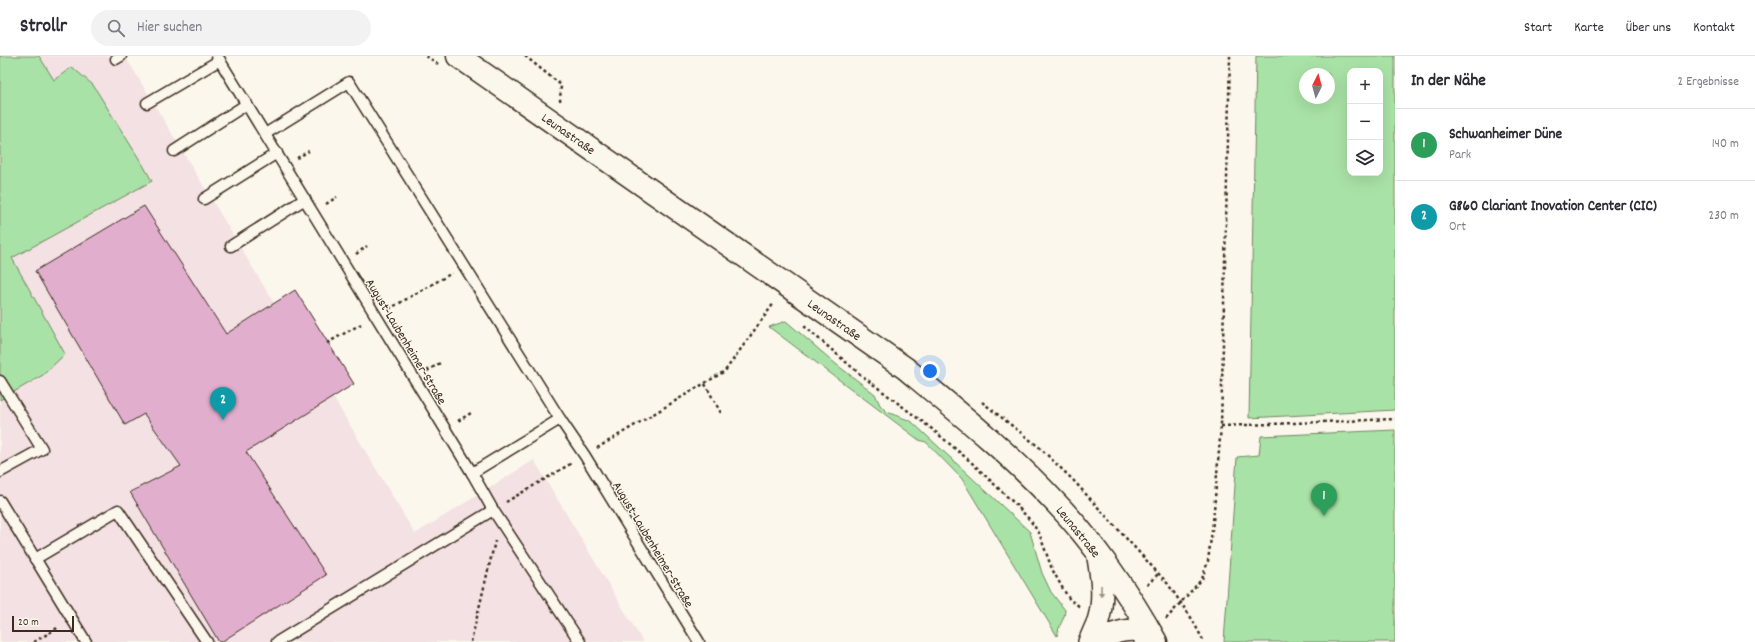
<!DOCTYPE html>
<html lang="de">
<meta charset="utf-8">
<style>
body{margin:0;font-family:Dekko,sans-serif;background:#f2f2f3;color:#2b2b33}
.controls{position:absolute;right:12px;top:12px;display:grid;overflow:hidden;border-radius:8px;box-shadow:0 4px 16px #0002}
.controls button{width:36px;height:36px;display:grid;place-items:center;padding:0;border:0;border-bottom:1px solid #e1e1e2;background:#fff;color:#2b2b33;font:20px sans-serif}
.compass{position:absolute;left:1299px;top:12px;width:36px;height:36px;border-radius:50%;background:#fff;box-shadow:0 4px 16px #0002;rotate:6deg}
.scale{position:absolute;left:12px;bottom:10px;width:62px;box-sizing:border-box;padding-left:4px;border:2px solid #3b2a1e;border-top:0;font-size:11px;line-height:14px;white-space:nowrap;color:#3b2a1e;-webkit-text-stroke:3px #fbf7ec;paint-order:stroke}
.you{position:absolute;left:930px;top:315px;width:14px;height:14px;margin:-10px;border:3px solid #fff;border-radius:50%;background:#1a73e8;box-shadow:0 0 0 6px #1a73e833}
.badge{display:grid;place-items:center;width:26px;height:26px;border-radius:50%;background:#d1495b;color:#fff;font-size:13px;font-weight:700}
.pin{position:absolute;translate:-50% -33px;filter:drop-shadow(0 1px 2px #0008)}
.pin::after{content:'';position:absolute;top:21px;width:14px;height:12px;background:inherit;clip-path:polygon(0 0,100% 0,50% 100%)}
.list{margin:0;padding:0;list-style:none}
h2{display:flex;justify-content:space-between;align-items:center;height:52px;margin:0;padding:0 16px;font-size:17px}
h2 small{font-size:13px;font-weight:400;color:#7c7c81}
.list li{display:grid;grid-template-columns:26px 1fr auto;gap:12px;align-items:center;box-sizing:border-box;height:72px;padding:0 16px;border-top:1px solid #e1e1e2}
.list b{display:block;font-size:15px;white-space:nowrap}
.list p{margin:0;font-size:13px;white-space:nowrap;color:#7c7c81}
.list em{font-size:13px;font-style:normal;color:#7c7c81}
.icon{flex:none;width:22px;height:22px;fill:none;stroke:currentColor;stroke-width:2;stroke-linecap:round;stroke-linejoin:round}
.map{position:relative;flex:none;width:1395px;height:586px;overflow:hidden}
header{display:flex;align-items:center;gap:24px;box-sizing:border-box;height:56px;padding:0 20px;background:#fff;border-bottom:1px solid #e1e1e2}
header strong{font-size:19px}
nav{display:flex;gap:22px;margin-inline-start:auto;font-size:14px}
.search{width:280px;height:36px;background:#f2f2f3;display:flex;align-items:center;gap:10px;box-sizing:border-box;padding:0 14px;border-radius:22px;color:#7c7c81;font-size:15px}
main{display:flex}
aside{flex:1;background:#fff}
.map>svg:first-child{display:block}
</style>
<header>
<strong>Strollr</strong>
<div class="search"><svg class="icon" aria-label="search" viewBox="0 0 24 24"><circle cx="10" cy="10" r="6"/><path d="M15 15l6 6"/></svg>Hier suchen</div>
<nav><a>Start</a><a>Karte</a><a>Über uns</a><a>Kontakt</a></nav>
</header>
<main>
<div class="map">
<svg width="1395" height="586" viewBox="0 0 1395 586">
<rect width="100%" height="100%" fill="#fbf7ec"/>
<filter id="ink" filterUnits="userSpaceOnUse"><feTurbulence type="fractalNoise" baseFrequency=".025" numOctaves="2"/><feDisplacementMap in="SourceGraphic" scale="8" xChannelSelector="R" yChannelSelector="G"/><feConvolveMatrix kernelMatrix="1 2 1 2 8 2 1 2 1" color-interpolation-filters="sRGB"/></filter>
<g filter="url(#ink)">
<path fill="#f3e1e3" d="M0 0H125L274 247 295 234 354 328 333 341 415 478 534 404 643 586H0Z"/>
<g fill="#a9e2a6" stroke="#728662" fill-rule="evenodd">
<path d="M0 0H39L54 24 72 11 93 29 143 109 152 125 12 202 65 298 43 319 0 344Z"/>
<path d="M1256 0H1395V354L1249 362ZM1350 15H1380V117H1350ZM1305 18H1329V42H1305Z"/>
<path d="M786 265 837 309 875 338 880 349 887 356 911 365 1030 476 1042 517 1051 536 1065 554C1065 564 1058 569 1057 580L962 423 926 386 919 384 769 271Z"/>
<path d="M1395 374V586H1224L1237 401 1259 399 1261 380Z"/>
</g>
<path fill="#e1afcd" stroke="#3b2a1e" d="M144 150 226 278 295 234 354 328 246 396 326 519 221 586H219L130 436 181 410 144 358 125 369 35 215Z"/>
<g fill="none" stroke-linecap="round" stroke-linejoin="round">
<defs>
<g id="lane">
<path d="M217 0 472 417 560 363 585 400 699 586"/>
<path d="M116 3 121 0"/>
<path d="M147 47 220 4"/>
<path d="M265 78 349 26 560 363"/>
<path d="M174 95 247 48"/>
<path d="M204 143 277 97"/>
<path d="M231 190 305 143"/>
<path d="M0 325 42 393 0 416"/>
<path d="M472 417 493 454 580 586"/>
<path d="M0 445 86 586"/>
<path d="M35 503 118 454 207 586"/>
<path d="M277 586 493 454"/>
</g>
<g id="street">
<path d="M1089 586C1092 579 1095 572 1098 565 1105 543 1101 518 1097 496"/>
<path d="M1095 586C1114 576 1130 570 1152 578L1145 586"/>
</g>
<path id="secondary" d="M458 0 905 312C957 355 1009 397 1055 446 1092 484 1131 540 1156 586"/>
</defs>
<use href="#lane" stroke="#3b2a1e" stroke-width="13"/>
<use href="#street" stroke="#3b2a1e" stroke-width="24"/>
<use href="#secondary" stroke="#3b2a1e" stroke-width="25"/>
<g stroke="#3b2a1e" stroke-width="2.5" stroke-dasharray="3 3" stroke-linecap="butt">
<path d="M426 0 438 8"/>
<path d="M525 0 561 29 560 45"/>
<path d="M297 102 309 95"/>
<path d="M326 148 337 141"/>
<path d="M356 198 367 190"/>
<path d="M389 253 452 217"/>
<path d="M804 270 861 319 932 373 971 406 1016 449 1030 464 1039 477 1052 513 1063 533 1070 544 1079 550H1081"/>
<path d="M327 287 363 267"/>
<path d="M427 315 440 307"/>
<path d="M705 328 721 357"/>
<path d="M982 346 1039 391 1073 424 1168 528 1192 563 1204 586"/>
<path d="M458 365 471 357"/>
<path d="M1221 370 1395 363"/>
<path d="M597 392 725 315 774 247"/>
<path d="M506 446 572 407"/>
<path d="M1147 529 1159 517"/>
<path d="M1166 563 1202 523 1208 505 1213 466 1221 370 1230 0"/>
<path d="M34 586 59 571"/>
<path d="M471 586 495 485"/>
</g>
<use href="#lane" stroke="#fbf7ec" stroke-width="10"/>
<use href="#street" stroke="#fbf7ec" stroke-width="21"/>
<use href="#secondary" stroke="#fbf7ec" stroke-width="22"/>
</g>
<defs><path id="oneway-solid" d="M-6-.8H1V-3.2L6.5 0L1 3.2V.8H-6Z"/></defs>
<use fill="#9b9085" href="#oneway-solid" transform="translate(1101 535) rotate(91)"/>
</g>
<g text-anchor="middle" stroke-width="3" stroke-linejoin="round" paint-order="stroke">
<g font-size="13" fill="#3b2a1e" stroke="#fbf7ec">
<text transform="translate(569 77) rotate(35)" y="5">Leunastraße</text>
<text transform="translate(835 263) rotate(35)" y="5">Leunastraße</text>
<text transform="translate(407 285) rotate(59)" y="5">August-Laubenheimer-Straße</text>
<text transform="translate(1079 475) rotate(51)" y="5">Leunastraße</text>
<text transform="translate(654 488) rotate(59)" y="5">August-Laubenheimer-Straße</text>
</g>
</g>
</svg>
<div class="controls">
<button>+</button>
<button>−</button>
<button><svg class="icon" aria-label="layers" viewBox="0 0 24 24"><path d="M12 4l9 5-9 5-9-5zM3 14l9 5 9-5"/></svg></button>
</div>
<svg class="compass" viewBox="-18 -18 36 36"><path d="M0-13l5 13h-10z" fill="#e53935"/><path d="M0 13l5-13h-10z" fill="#7c7c81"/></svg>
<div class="scale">20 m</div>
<div class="you"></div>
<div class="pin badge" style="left:1324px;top:460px;background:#2e9e5b">1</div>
<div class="pin badge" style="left:223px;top:364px;background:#0f9aa8">2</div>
</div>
<aside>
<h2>In der Nähe<small>2 Ergebnisse</small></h2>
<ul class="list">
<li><span class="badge" style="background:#2e9e5b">1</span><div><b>Schwanheimer Düne</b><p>Park</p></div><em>140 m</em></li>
<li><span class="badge" style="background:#0f9aa8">2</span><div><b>G860 Clariant Inovation Center (CIC)</b><p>Ort</p></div><em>230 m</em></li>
</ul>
</aside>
</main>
